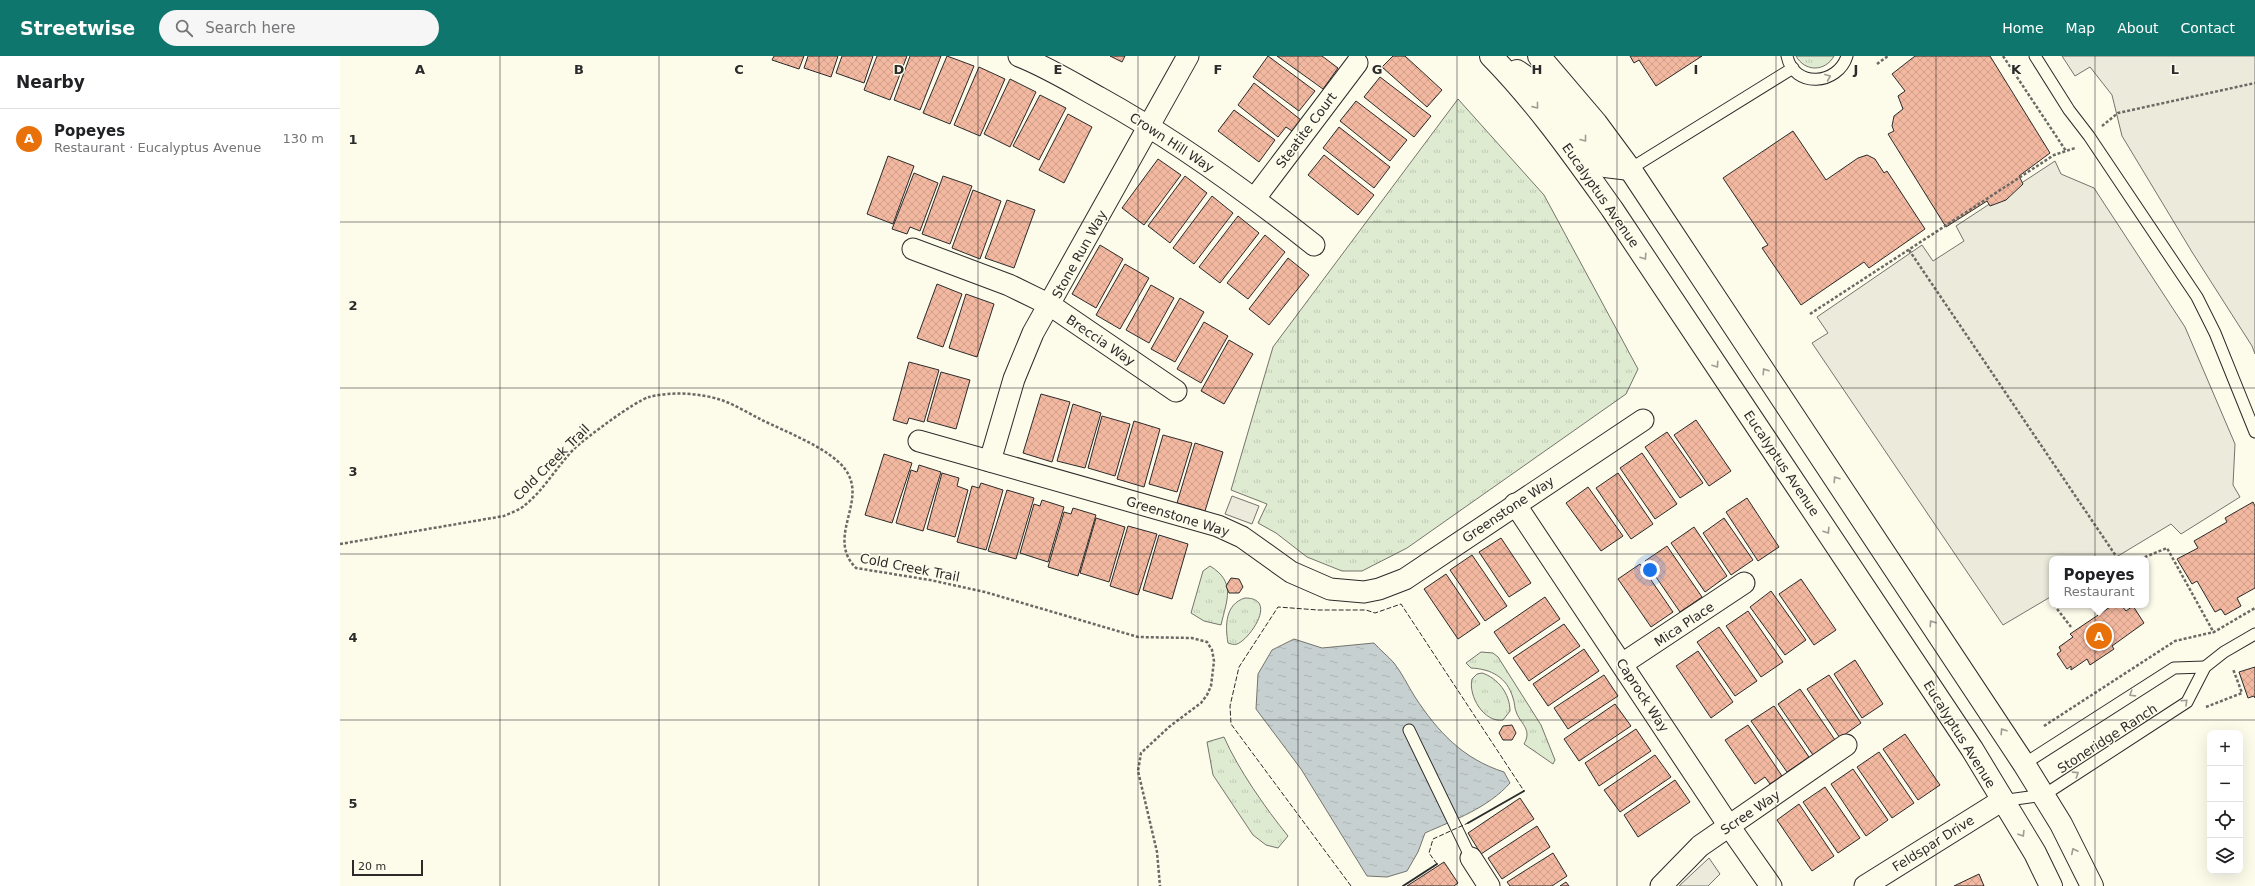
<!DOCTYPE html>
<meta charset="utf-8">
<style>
body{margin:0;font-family:"DejaVu Sans",sans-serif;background:#f6f6f6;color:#202124}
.controls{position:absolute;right:12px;bottom:12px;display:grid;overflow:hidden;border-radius:8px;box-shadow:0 4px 16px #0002}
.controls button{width:36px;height:36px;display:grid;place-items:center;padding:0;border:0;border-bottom:1px solid #e0e0e0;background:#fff;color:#202124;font:20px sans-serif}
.scale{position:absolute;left:12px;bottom:10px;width:71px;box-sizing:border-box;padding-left:4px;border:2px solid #2b2b2b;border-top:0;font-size:11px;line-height:14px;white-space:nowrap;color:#2b2b2b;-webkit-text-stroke:3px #fdfbea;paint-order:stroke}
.you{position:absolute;left:1310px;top:514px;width:14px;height:14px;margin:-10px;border:3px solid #fff;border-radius:50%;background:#1a73e8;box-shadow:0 0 0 6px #1a73e833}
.badge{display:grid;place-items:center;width:26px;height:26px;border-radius:50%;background:#0f766e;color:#fff;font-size:13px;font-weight:700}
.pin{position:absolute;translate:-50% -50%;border:2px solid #fff;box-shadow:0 1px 4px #0006}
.popup{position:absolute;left:1709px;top:500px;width:100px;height:52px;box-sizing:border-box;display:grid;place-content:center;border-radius:8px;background:#fff;filter:drop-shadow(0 1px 3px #0005);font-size:13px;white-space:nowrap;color:#757577}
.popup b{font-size:15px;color:#202124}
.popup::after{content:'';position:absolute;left:50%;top:100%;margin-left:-8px;border:8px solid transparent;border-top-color:#fff}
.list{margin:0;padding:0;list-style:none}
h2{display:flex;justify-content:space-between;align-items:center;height:52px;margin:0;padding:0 16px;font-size:17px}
h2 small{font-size:13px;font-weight:400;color:#757577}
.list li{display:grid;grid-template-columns:26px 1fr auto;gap:12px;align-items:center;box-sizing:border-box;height:60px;padding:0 16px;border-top:1px solid #e0e0e0}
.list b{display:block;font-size:15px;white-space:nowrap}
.list p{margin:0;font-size:13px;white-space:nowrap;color:#757577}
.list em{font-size:13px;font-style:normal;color:#757577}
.icon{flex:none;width:22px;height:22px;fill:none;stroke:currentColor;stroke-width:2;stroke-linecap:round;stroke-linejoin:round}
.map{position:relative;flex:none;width:1915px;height:830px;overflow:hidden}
header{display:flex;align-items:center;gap:24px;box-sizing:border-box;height:56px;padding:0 20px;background:#0f766e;color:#fff}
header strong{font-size:19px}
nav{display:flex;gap:22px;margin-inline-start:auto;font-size:14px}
.search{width:280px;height:36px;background:#f6f6f6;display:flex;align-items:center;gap:10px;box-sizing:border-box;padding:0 14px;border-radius:22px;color:#757577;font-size:15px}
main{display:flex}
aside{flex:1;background:#fff}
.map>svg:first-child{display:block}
</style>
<header>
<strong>Streetwise</strong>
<div class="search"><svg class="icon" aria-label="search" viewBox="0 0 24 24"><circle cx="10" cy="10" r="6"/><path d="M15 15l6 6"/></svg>Search here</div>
<nav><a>Home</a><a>Map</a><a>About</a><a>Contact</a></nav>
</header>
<main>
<aside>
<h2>Nearby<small></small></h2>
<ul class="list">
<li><span class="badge" style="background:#e8710a">A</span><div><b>Popeyes</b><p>Restaurant · Eucalyptus Avenue</p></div><em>130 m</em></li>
</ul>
</aside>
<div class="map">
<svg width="1915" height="830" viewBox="0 0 1915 830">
<defs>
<pattern id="grass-tufts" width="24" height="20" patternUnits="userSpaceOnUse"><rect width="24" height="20" fill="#deebd1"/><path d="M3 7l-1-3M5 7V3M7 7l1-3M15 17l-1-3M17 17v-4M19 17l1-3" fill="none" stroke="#bfcab4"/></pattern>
<pattern id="water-ripples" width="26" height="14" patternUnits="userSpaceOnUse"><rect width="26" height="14" fill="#c7d0d0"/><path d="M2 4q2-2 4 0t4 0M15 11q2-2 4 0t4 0" fill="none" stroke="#abb3b3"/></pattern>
<pattern id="building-cross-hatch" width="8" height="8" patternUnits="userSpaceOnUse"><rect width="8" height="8" fill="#f2b8a0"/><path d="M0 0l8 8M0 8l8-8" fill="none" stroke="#d09e8a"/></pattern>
</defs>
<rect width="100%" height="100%" fill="#fdfbea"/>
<g fill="url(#grass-tufts)" stroke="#74746e">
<path d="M1456 0H1494C1485 16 1465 16 1456 0Z"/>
<path d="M1118 43 1204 139 1298 313 1286 338 1067 492 1022 515H1002L967 501 936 477 918 467 927 448 891 434 933 291Z"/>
<path d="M870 510C896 526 887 543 881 569L864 565 851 557 863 515Z"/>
<path d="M905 542C939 542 909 584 897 588 894 589 891 588 888 587 885 570 885 548 905 542Z"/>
<path d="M1141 596 1153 597 1158 601 1201 669 1215 704 1213 708 1184 688C1192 674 1182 669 1177 658 1174 652 1175 647 1173 642 1167 621 1151 613 1131 612L1126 607Z"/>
<path d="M1142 617C1158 622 1170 638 1170 655L1163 664C1144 667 1128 640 1132 623L1137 618Z"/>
<path d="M884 681C898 713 926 753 948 780L938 792 926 789 913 779 873 719 867 686Z"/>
</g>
<g fill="#eceadb" stroke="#74746e">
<path d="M1722 0H1915V298L1912 290 1852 196 1782 80 1772 39 1750 11 1735 20Z"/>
<path d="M1715 105 1721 118 1754 132 1845 271 1895 388 1893 429 1900 441 1841 478 1831 468 1773 503H1712V540L1663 569 1472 287 1488 277 1477 261 1582 189 1593 205 1624 185 1616 170Z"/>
<path d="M892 440 919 450 912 468 885 458Z"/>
<path d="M1369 802 1380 818 1368 830H1339Z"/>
</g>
<path fill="url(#water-ripples)" stroke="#74746e" d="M954 583 982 592 1034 587C1040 594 1048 600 1054 607 1062 617 1068 630 1075 641 1098 676 1123 703 1164 716L1170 727C1148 752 1114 764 1085 777L1078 796 1067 815 1047 821 1027 820 961 713 916 653 918 618 932 594Z"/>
<g fill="url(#building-cross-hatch)" stroke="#2b2b2b">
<path d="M434 0H464L459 13 432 4Z"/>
<path d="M468 0H498L491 21 464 12Z"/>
<path d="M502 0H533L524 27 496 17Z"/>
<path d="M537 0H567L550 44 524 34Z"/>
<path d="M570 0H601L580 54 554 44Z"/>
<path d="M607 0 634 10 610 68 583 57Z"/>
<path d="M770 0H785L782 6Z"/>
<path d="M928 0 975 35 959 55 913 21Z"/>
<path d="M937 0H982L998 12 983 33Z"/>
<path d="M1053 0H1065L1102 34 1087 51 1042 11Z"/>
<path d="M1290 0H1362L1316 30 1299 4 1294 7Z"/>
<path d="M1575 0H1650L1710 97 1679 120 1683 128 1666 144 1650 150 1647 145 1606 171 1548 78 1554 75 1552 70 1554 60 1563 53 1558 40 1565 35 1552 18Z"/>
<path d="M639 11 665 23 640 80 614 69Z"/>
<path d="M1040 21 1091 60 1074 81 1024 41Z"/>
<path d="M670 23 696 36 670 91 644 78Z"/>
<path d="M914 27 961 64 952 75 946 71 938 81 898 49Z"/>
<path d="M700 39 726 52 699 104 673 90Z"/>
<path d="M1016 45 1067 84 1050 105 1000 65Z"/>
<path d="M894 54 935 84 919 106 878 75Z"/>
<path d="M728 58 752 71 724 127 699 114Z"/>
<path d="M999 71 1050 111 1034 132 983 92Z"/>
<path d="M1453 75 1486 124 1518 102 1527 99 1535 103 1544 117 1547 115 1585 173 1529 212 1524 206 1461 249 1422 192 1428 189 1383 122Z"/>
<path d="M984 99 1034 139 1018 159 968 119Z"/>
<path d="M548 100 574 110 553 168 527 158Z"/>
<path d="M818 103 841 119 804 169 782 152Z"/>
<path d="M574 117 598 127 580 175 570 171 567 178 552 173Z"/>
<path d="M603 120 632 130 610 188 582 178Z"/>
<path d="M845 120 867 137 830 187 808 170Z"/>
<path d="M633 134 661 145 640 203 612 192Z"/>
<path d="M872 140 893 157 854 208 833 192Z"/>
<path d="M667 144 695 154 674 212 645 202Z"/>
<path d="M898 160 919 177 880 227 859 211Z"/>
<path d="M925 179 945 196 908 243 887 227Z"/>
<path d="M760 189 783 203 756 252 732 238Z"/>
<path d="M948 202 969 219 929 269 909 253Z"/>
<path d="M785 208 809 222 780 273 756 259Z"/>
<path d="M597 228 622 238 603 291 577 282Z"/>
<path d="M811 229 834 242 809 287 786 274Z"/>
<path d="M626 238 654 248 637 301 609 292Z"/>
<path d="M840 242 864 256 835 306 811 293Z"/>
<path d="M864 266 888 280 861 327 837 313Z"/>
<path d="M889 284 913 298 884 348 861 335Z"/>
<path d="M569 306 599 314 584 366 569 362 567 368 553 364Z"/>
<path d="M601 316 630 324 616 373 587 365Z"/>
<path d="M701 338 730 346 712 406 683 397Z"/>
<path d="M733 348 761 357 745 412 717 405Z"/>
<path d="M762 360 790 368 775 420 748 412Z"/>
<path d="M1356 364 1391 415 1369 430 1334 379Z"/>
<path d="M794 365 820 373 804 431 777 423Z"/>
<path d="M1327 376 1363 427 1340 442 1305 391Z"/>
<path d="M823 379 852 387 837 436 809 428Z"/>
<path d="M855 387 883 396 865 455 837 447Z"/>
<path d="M1302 397 1337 448 1315 463 1280 412Z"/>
<path d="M544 398 572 407 552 467 525 459Z"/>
<path d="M579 409 601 416 583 475 556 467 571 414 577 416Z"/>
<path d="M602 417 619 422 617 430 628 434 615 481 587 473Z"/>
<path d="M1278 417 1313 468 1291 483 1256 432Z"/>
<path d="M641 427 663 434 646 494 617 486 632 430 639 432Z"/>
<path d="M1248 431 1283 480 1261 495 1226 447Z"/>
<path d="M667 434 694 442 676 503 648 495Z"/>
<path d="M1407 442 1439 491 1418 505 1386 456Z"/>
<path d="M702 444 724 451 708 506 680 497 694 448 700 450Z"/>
<path d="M1913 446 1915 450V532L1897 542 1901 550 1885 559 1881 553 1875 556 1857 525 1852 528 1837 503 1858 492 1854 485 1887 466 1885 462Z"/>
<path d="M733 452 756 459 738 520 708 511 724 456 731 458Z"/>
<path d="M756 462 785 471 769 526 740 517Z"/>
<path d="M1384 462 1413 504 1391 519 1363 477Z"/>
<path d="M788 470 817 478 798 539 770 530Z"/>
<path d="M1354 471 1387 520 1365 536 1331 487Z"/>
<path d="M819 479 848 488 832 543 803 534Z"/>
<path d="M1161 482 1191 527 1169 541 1139 496Z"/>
<path d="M1327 490 1362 541 1340 556 1305 505Z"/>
<path d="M1132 499 1167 550 1145 565 1110 514Z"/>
<path d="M1300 508 1333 556 1311 571 1278 523Z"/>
<path d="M1106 518 1140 568 1118 583 1084 533Z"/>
<path d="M891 522 899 523 903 531 899 537H889L886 530Z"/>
<path d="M1461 523 1496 574 1474 589 1439 538Z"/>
<path d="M1431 535 1466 584 1445 599 1410 551Z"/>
<path d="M1205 541 1220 563 1169 598 1154 576Z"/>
<path d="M1773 549H1781L1786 555 1793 550 1804 567 1772 590 1774 593 1750 609 1747 603 1731 614V610L1727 613 1717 598 1721 595 1719 591 1733 581 1730 578Z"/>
<path d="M1408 555 1443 606 1421 621 1386 570Z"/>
<path d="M1224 568 1240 590 1189 625 1173 602Z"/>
<path d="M1379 571 1417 625 1395 640 1357 586Z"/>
<path d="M1244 593 1259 615 1208 650 1193 628Z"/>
<path d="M1358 595 1393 646 1371 662 1336 610Z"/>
<path d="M1515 604 1543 648 1522 662 1494 618Z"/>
<path d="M1915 611V642L1914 640 1908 642 1899 616Z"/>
<path d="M1264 619 1278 640 1228 673 1214 652Z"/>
<path d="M1489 619 1521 667 1500 682 1467 633Z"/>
<path d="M1460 633 1495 684 1473 699 1438 648Z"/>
<path d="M1275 648 1291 670 1239 705 1224 683Z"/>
<path d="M1434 650 1469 701 1447 716 1411 665Z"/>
<path d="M1172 669 1176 677 1172 684H1163L1159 677 1163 670Z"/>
<path d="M1408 669 1442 720 1430 728 1425 721 1415 728 1385 684Z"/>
<path d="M1296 673 1311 695 1259 730 1245 707Z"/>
<path d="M1565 678 1600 729 1578 744 1543 693Z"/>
<path d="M1539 696 1574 747 1552 762 1517 711Z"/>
<path d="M1315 699 1331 721 1280 756 1264 734Z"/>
<path d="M1513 713 1548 764 1526 780 1491 728Z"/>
<path d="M1335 724 1350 746 1298 781 1284 759Z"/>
<path d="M1485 731 1520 782 1498 797 1463 746Z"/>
<path d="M1180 742 1194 763 1141 798 1128 777Z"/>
<path d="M1459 748 1494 800 1472 815 1437 764Z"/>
<path d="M1197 770 1210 791 1162 823 1148 802Z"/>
<path d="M1213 797 1227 820 1212 830H1170L1167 826Z"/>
<path d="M1104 806 1118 827 1114 830H1067Z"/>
<path d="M1639 818 1644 830H1614Z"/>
<path d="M1226 826 1229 830H1220Z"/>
</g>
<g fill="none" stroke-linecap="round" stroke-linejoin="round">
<defs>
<g id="service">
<path d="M1447 0C1454 33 1498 29 1507 0"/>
<path d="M1695 0 1729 54 1749 80 1857 241 1875 277 1915 376"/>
<path d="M1290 113 1453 12"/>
<path d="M1069 674 1131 802"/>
<path d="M1684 708 1834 612 1865 611"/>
<path d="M1661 745 1704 739 1847 646 1865 611 1884 596 1915 578"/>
</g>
<g id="minor">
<path d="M679 0C707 11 733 27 760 42 836 84 906 135 974 189"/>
<path d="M915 142 1017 7"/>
<path d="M573 193 669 229 710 249 836 335"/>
<path d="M579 385 878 470 902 481 951 516 990 533 1024 536 1039 533 1065 523 1303 364"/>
<path d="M650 405 674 323 693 277 848 0"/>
<path d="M1175 448 1389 770 1431 830"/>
<path d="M1282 608 1404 527"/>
<path d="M1131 802 1149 830"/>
<path d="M1321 830 1360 790 1506 689"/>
<path d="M1525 830 1661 745"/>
</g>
<g id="secondary">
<path d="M1151 0C1197 47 1234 100 1272 153L1632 693 1695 797 1711 830"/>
<path d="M1199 0 1256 67 1290 113 1684 708 1721 768 1752 830"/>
<path d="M1177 15 1203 33 1265 110 1290 113"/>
</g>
</defs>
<use href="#service" stroke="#2b2b2b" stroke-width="13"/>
<use href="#minor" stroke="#2b2b2b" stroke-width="23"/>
<use href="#secondary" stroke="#2b2b2b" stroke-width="24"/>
<g stroke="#6a6964" stroke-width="2.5" stroke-dasharray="3 2" stroke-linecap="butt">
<path d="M1663 0 1726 95"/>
<path d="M1537 8 1548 0"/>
<path d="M1762 70 1778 57 1915 27"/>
<path d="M1569 194 1778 503"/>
<path d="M1470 258 1714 99 1735 92"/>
<path d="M0 488 164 460C170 457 180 454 185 449 204 434 217 410 235 392 247 381 295 345 309 341 332 335 362 337 384 345 397 350 410 358 422 364 446 376 489 392 505 413 529 445 485 481 516 512L590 524 645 536 798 581 852 582 867 586 872 594 874 605 871 630 867 639 861 647 829 671 801 697 798 715 817 796 820 830"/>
<path d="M1800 503 1827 492 1874 577"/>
<path d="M1714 549 1731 571"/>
<path d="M1866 651 1902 637 1893 613"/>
<path d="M1704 670 1835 585 1874 576 1915 552"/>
</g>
<use href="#service" stroke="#fdfbea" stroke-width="11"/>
<use href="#minor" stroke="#fdfbea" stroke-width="21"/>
<use href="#secondary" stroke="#fdfbea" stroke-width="22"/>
<g stroke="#2b2b2b" stroke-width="1" stroke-dasharray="5 2" stroke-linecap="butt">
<path d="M1097 808 1089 797 1093 783 1128 767"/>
<path d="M1011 830 891 668 890 650 899 611 938 551 978 554H1026L1035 557 1061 548 1184 735"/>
</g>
<g stroke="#2b2b2b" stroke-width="2">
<path d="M1128 767 1184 735"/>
<path d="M1063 830 1097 808"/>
</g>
</g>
<defs><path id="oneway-chevron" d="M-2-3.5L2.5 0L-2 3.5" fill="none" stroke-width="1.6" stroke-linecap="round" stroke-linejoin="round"/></defs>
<g stroke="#9e9d94">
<use href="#oneway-chevron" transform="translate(1488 21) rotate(-23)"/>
<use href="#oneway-chevron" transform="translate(1196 50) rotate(51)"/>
<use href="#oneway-chevron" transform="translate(1244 83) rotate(52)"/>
<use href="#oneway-chevron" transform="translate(1304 201) rotate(56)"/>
<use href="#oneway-chevron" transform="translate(1376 309) rotate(56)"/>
<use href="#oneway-chevron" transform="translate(1425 315) rotate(-123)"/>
<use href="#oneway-chevron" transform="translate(1496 423) rotate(-124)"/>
<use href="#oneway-chevron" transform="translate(1487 475) rotate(57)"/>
<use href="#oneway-chevron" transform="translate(1592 567) rotate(-124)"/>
<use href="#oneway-chevron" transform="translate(1792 638) rotate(148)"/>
<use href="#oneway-chevron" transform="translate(1845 646) rotate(-43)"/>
<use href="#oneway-chevron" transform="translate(1663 675) rotate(-123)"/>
<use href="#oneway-chevron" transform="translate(1736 718) rotate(-33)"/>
<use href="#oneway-chevron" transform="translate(1682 778) rotate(58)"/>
<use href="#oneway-chevron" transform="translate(1734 795) rotate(-117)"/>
</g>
<path fill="none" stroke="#2b2b2b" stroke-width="1" stroke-opacity="0.55" d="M160 0V830M319 0V830M479 0V830M638 0V830M798 0V830M958 0V830M1117 0V830M1277 0V830M1436 0V830M1596 0V830M1755 0V830M0 166H1915M0 332H1915M0 498H1915M0 664H1915"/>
<g text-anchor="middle" stroke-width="3" stroke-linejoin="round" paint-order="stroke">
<g font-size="13" fill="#2b2b2b" stroke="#fdfbea">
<text transform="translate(966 74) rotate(-53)" y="5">Steatite Court</text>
<text transform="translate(832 86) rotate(33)" y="5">Crown Hill Way</text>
<text transform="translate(1261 139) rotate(55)" y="5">Eucalyptus Avenue</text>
<text transform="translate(739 198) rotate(-61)" y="5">Stone Run Way</text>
<text transform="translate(761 284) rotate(34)" y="5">Breccia Way</text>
<text transform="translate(211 406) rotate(-45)" y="5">Cold Creek Trail</text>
<text transform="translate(1442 407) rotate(56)" y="5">Eucalyptus Avenue</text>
<text transform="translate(1168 453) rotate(-34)" y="5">Greenstone Way</text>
<text transform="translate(838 460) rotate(17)" y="5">Greenstone Way</text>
<text transform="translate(570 511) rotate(11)" y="5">Cold Creek Trail</text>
<text transform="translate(1344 568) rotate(-34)" y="5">Mica Place</text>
<text transform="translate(1303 639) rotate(57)" y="5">Caprock Way</text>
<text transform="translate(1620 678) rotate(58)" y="5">Eucalyptus Avenue</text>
<text transform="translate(1767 682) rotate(-33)" y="5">Stoneridge Ranch</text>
<text transform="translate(1410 756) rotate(-34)" y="5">Scree Way</text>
<text transform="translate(1593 787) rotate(-32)" y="5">Feldspar Drive</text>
</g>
</g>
<g font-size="13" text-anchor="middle" font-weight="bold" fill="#2b2b2b" stroke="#fdfbea" stroke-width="3" stroke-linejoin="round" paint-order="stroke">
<text x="80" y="18">A</text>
<text x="239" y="18">B</text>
<text x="399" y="18">C</text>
<text x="559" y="18">D</text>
<text x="718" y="18">E</text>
<text x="878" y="18">F</text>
<text x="1037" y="18">G</text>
<text x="1197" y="18">H</text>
<text x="1356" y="18">I</text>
<text x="1516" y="18">J</text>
<text x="1676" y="18">K</text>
<text x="1835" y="18">L</text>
<text x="13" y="88">1</text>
<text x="13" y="254">2</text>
<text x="13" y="420">3</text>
<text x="13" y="586">4</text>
<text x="13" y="752">5</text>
</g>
</svg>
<div class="controls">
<button>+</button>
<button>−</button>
<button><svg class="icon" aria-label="locate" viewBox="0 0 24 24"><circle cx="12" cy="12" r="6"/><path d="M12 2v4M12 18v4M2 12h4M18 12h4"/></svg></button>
<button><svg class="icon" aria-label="layers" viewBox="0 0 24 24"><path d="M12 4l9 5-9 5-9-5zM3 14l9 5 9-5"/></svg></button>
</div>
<div class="scale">20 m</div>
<div class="you"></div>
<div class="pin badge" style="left:1759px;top:580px;background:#e8710a">A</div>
<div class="popup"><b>Popeyes</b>Restaurant</div>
</div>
</main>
